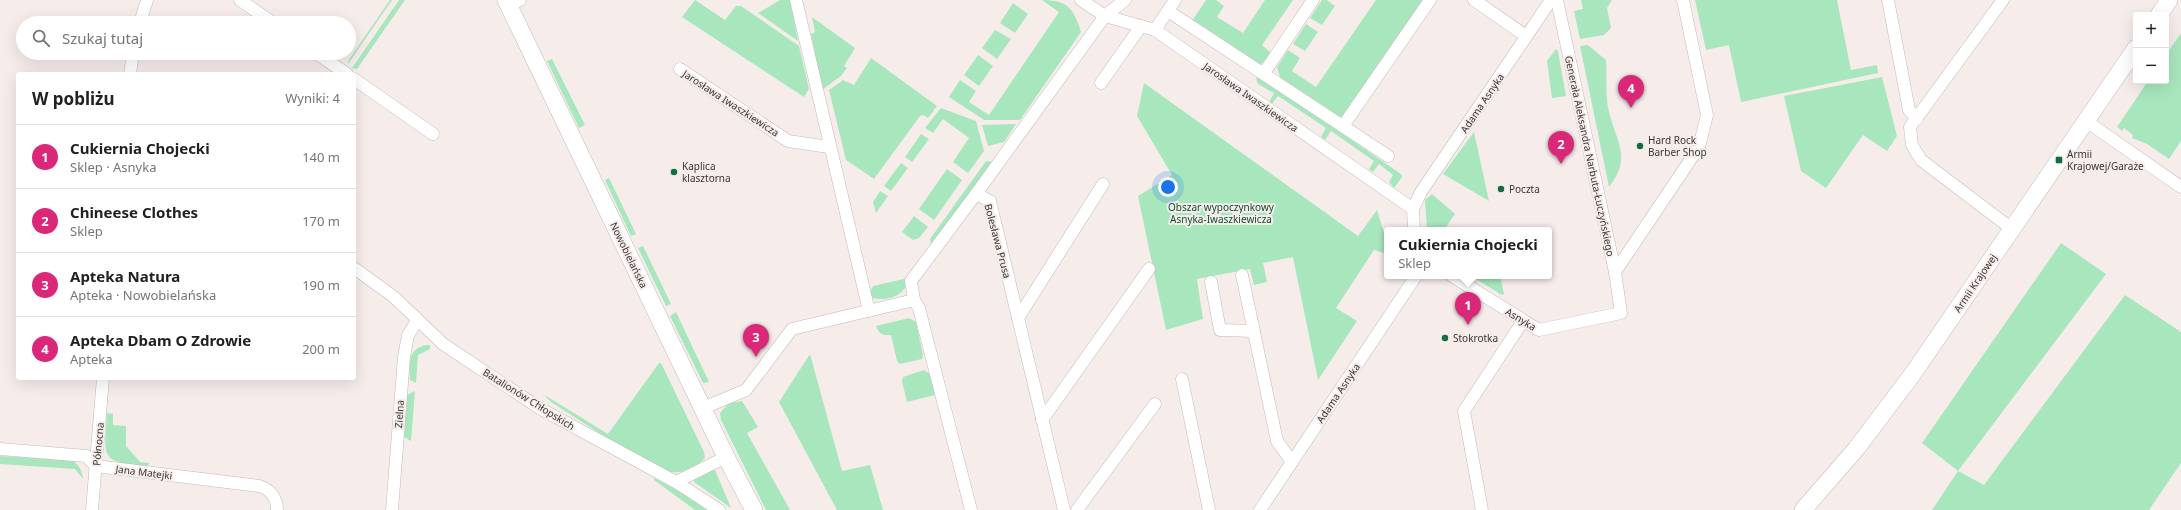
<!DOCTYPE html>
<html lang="pl">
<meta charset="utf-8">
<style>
body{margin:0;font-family:"Noto Sans",sans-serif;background:#f6f6f6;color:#202124}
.controls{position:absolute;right:12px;top:12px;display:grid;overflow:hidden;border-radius:4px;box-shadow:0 4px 16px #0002}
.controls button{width:36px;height:36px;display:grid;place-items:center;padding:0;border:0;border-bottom:1px solid #e0e0e0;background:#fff;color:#202124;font:20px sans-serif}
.you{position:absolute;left:1168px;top:187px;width:14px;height:14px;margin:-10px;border:3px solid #fff;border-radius:50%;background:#1a73e8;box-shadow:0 0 0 6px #1a73e833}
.badge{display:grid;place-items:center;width:26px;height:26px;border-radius:50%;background:#db2777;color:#fff;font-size:13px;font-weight:700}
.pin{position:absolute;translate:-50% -33px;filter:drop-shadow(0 1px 2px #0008)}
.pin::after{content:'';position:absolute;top:21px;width:14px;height:12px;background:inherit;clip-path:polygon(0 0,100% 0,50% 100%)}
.popup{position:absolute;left:1384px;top:227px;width:168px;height:52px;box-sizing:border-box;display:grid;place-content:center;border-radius:4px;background:#fff;filter:drop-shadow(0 1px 3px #0005);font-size:13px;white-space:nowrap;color:#757577}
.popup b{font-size:15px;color:#202124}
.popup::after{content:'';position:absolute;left:50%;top:100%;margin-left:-8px;border:8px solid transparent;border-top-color:#fff}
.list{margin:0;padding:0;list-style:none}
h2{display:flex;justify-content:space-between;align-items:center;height:52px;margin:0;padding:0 16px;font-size:17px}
h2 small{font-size:13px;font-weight:400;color:#757577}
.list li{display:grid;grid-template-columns:26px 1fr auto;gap:12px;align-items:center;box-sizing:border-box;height:64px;padding:0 16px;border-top:1px solid #e0e0e0}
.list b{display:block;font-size:15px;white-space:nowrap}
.list p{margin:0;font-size:13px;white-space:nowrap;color:#757577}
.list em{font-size:13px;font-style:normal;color:#757577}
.icon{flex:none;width:22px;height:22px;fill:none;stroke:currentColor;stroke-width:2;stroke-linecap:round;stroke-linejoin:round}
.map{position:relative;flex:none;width:2181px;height:510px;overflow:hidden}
.search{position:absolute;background:#fff;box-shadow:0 4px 16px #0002;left:16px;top:16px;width:340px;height:44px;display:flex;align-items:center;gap:10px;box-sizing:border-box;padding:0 14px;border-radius:22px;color:#757577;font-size:15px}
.panel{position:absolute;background:#fff;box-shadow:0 4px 16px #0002;left:16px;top:72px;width:340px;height:308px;border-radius:4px}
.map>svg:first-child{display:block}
</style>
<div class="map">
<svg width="2181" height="510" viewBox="0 0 2181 510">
<rect width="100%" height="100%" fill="#f6edeb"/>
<g fill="#a8e7be">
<path d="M390 0H392L348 64V61Z"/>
<path d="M399 0H405L357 69 352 68Z"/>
<path d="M695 0 725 20 736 6H741L799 46 809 89 804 97 682 17Z"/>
<path d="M780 0H790L798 41 758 13Z"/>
<path d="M1042 0C1068 0 1074 9 1081 32L1020 120H984L949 97 960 80 976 91 969 102 989 115 1059 12Z"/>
<path d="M1206 0H1216L1224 6 1217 17 1243 33 1265 0H1293L1262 45 1272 54 1261 64H1254L1192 21Z"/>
<path d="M1322 0H1327L1335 6 1322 25 1310 18Z"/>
<path d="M1376 0H1424L1345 116 1338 118 1281 81 1277 67 1288 50 1300 58 1292 71 1316 87Z"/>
<path d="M1581 0H1612L1607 8 1611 28 1604 35 1580 39 1574 11 1583 9Z"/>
<path d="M1695 0H1837L1851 70 1877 65 1878 73 1741 102 1729 45 1706 50Z"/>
<path d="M1013 3 1028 14 1015 33 1000 23Z"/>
<path d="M812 17 855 48 844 66 847 68 841 76 819 92 810 54 815 53 811 34 815 32Z"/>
<path d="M1306 24 1318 32 1305 51 1293 44Z"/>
<path d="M995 30 1011 39 997 59 982 48Z"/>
<path d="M2181 33V141L2169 159 2147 144 2132 138 2133 135 2124 128 2122 131 2117 127 2148 81H2166V55Z"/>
<path d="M1588 45 1606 60C1607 77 1605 96 1609 112 1617 143 1632 158 1609 187L1580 46Z"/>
<path d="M1556 49 1558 51 1566 96 1552 98 1547 61Z"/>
<path d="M978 55 993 66 979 86 964 75Z"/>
<path d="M871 58 937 106 928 118 923 115 920 116 874 179 846 160 829 90 843 80 854 85Z"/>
<path d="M552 59 585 125 579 128 547 61Z"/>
<path d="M1258 76 1401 174 1402 177 1394 188 1389 182 1393 175 1379 164 1373 172 1369 169 1374 161 1331 131 1325 140 1321 137 1326 128 1278 96 1272 104 1269 102 1274 93 1258 84 1256 79Z"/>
<path d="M1882 77 1897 136 1887 151 1863 135 1826 188 1801 171 1784 96Z"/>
<path d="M1144 83 1358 236 1377 210 1387 242V254L1374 250 1336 308 1357 321 1318 380 1293 257 1263 263 1267 282 1254 285 1250 269 1197 279 1203 319 1166 330 1138 196 1172 175 1137 116Z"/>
<path d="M941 108 976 121 984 151 968 173 953 162 969 138 943 119 933 133 925 128Z"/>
<path d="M1016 124 1004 142 988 146 982 125Z"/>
<path d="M1474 132 1489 201 1443 174Z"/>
<path d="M921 134 929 139 912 162 905 157Z"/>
<path d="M986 161 993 162 931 244 930 239Z"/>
<path d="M901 163 908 168 891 191 884 186Z"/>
<path d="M947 169 962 180 934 220 919 209Z"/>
<path d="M609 178 636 234 631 236 605 180Z"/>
<path d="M880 191 888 196 876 213 873 202Z"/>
<path d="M1432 194 1455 214 1444 230H1427L1425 200Z"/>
<path d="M914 216 928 227 919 238 913 240 902 232Z"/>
<path d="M2061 243 2106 274 1958 471 1984 485 2125 295 2181 332V463L2149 510H1932L1958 471 1922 443Z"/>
<path d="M643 246 671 304 666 306 638 248Z"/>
<path d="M1471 276H1500L1504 294 1502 295Z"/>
<path d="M908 278C907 295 888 302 873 298L870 293 873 286Z"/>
<path d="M676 312 709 382 703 383 670 316Z"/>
<path d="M909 318 916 322 923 355 922 359 900 364 897 361 891 335C883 336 879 334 876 326Z"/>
<path d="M426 345H430V349L418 355 416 383 410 380C410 364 407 349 426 345Z"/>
<path d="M810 354 842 471 870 465 883 510H837L779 402Z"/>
<path d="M659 363H661L704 452 705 458C695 469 681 475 666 471L596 431 551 402 543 394 608 434Z"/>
<path d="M924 370 931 375 935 395 907 402 902 381 903 377Z"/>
<path d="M415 391 411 441 404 437 407 395Z"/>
<path d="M742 401 758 427 747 433 790 510H766L721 420 720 413 729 403Z"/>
<path d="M107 413 113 414V425L126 426V446L140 462 149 463 148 467C100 461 104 460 107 413Z"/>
<path d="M0 456 72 460C80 466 82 471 83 479L75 469 0 464Z"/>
<path d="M712 469 715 470 731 508 694 482V480Z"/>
<path d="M654 478 692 498 709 510H695L654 480Z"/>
</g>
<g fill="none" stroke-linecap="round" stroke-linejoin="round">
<defs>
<g id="street">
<path d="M240 0 273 23"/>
<path d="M796 0 869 311"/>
<path d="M1081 0 1105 16 1155 30 1413 209"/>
<path d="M1474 0 1526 36"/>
<path d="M1888 0 1909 110 1917 119"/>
<path d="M2003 0 1910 127 1912 145 1921 160 2012 229"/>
<path d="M509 6 520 0"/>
<path d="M1168 11 1388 156"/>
<path d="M140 23 147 0"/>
<path d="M1155 30 1175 0"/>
<path d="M316 53 347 74"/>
<path d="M680 69 788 141 829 147"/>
<path d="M1264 73 1313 0"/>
<path d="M130 74 133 53"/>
<path d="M354 79 433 134"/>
<path d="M1101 83 1141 26"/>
<path d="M2086 121 2181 187"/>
<path d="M1343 126 1430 0"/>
<path d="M976 194 990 201 1064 510"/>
<path d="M1414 230 1413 209 1421 192 1551 0"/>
<path d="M354 268 394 297 443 344 541 409 676 482 719 510"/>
<path d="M1615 272 1699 147 1707 115 1683 0"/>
<path d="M1242 275 1277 441 1292 462"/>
<path d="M1452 276 1539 330 1621 313 1615 272 1557 0"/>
<path d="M1211 282 1220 330 1254 331"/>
<path d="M914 300 919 308 971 510"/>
<path d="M1018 318 1103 184"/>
<path d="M1182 379 1209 510"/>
<path d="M703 408 746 390 792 329 914 300 911 281 976 194 1105 16 1125 0"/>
<path d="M1042 420 1149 269"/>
<path d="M0 449 86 456 96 466 259 486C270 489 277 498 277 510"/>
<path d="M676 482 726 457"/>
<path d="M92 510 103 378"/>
<path d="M392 510 404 357 408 335 417 321"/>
<path d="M1077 510 1155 404"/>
<path d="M1260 510 1416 276"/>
<path d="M1482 510 1464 411 1523 321"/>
</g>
<g id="secondary">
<path d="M506 0 726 457 754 510"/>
<path d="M2159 15 2169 0"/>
<path d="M1803 510 1856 449 1912 375 2136 48"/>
</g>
</defs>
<use href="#street" stroke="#c2bab8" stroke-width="13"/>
<use href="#secondary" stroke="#c2bab8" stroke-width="18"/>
<use href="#street" stroke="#fff" stroke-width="12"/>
<use href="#secondary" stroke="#fff" stroke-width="17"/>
</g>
<g fill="#136d41" stroke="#f6edeb" stroke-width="1.5">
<circle cx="1640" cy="146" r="4"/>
<rect x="2055" y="156" width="8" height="8" rx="2"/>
<circle cx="674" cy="172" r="4"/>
<circle cx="1501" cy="189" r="4"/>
<circle cx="1445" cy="338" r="4"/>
</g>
<g text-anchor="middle" stroke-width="4" stroke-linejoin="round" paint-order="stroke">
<g font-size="10" fill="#3a3636" stroke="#f6edeb">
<text transform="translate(1251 97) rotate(35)" y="4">Jarosława Iwaszkiewicza</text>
<text transform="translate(731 103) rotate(33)" y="4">Jarosława Iwaszkiewicza</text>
<text transform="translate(1482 103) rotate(-56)" y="4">Adama Asnyka</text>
<text transform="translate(1590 156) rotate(78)" y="4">Generała Aleksandra Narbuta-Łuczyńskiego</text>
<text transform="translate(998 241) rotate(75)" y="4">Bolesława Prusa</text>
<text transform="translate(629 255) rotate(64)" y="4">Nowobielańska</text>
<text transform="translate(1975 283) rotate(-56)" y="4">Armii Krajowej</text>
<text transform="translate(1521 319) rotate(31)" y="4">Asnyka</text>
<text transform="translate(1338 393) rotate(-56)" y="4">Adama Asnyka</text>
<text transform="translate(529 399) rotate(32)" y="4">Batalionów Chłopskich</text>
<text transform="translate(399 414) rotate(-86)" y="4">Zielna</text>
<text transform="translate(98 444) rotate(-85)" y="4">Północna</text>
<text transform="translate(144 472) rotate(7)" y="4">Jana Matejki</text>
</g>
<g font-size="10" fill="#3a3636" stroke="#f6edeb" text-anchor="start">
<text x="1648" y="144">Hard Rock<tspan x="1648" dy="12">Barber Shop</tspan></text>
<text x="2067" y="158">Armii<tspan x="2067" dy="12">Krajowej/Garaże</tspan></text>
<text x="682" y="170">Kaplica<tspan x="682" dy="12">klasztorna</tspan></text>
<text x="1509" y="193">Poczta</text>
<text x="1453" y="342">Stokrotka</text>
</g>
<g font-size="10" fill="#0d4e2d" stroke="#f6edeb">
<text x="1221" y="211">Obszar wypoczynkowy<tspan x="1221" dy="12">Asnyka-Iwaszkiewicza</tspan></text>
</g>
</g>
</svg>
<div class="controls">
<button>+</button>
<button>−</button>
</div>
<div class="you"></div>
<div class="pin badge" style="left:1468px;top:325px">1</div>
<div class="popup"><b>Cukiernia Chojecki</b>Sklep</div>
<div class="pin badge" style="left:1561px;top:164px">2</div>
<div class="pin badge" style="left:756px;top:357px">3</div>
<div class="pin badge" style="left:1631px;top:108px">4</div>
<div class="search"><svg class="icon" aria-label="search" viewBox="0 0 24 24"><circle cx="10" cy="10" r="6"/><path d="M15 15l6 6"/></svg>Szukaj tutaj</div>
<section class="panel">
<h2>W pobliżu<small>Wyniki: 4</small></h2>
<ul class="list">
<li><span class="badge">1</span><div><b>Cukiernia Chojecki</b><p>Sklep · Asnyka</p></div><em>140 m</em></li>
<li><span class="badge">2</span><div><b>Chineese Clothes</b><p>Sklep</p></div><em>170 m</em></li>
<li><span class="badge">3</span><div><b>Apteka Natura</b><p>Apteka · Nowobielańska</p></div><em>190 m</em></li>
<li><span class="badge">4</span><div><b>Apteka Dbam O Zdrowie</b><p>Apteka</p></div><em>200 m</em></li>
</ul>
</section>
</div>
